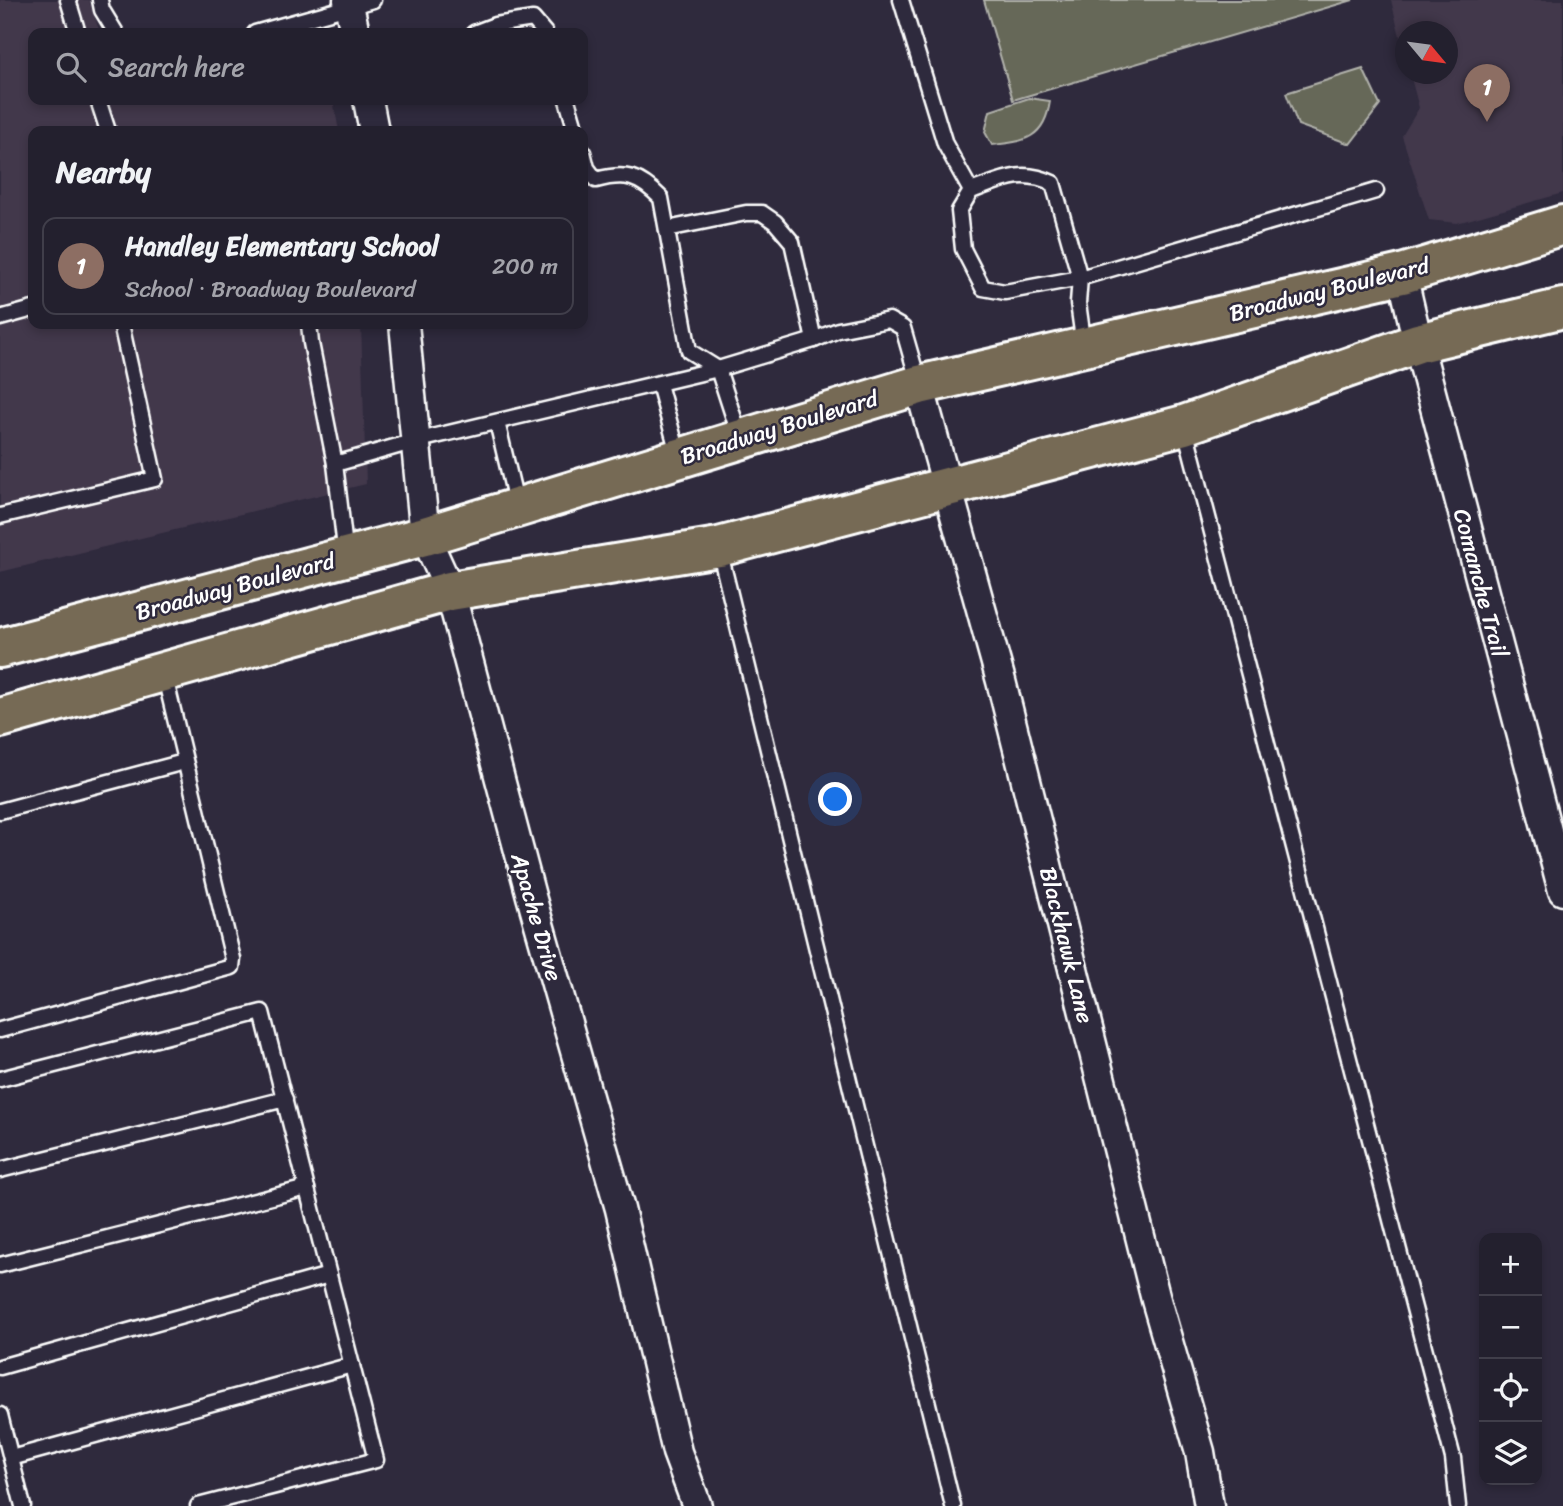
<!DOCTYPE html>
<meta charset="utf-8">
<style>
body{margin:0;font-family:Sriracha,sans-serif;background:#2b2836;color:#f1f3f6}
.controls{position:absolute;right:21px;bottom:21px;display:grid;overflow:hidden;border-radius:14px;box-shadow:0 4px 10px #0003}
.controls button{width:63px;height:63px;display:grid;place-items:center;padding:0;border:0;border-bottom:2px solid #403e4a;background:#23202e;color:#f1f3f6;font:35px sans-serif}
.compass{position:absolute;left:1395px;top:21px;width:63px;height:63px;border-radius:50%;background:#23202e;box-shadow:0 4px 10px #0003;rotate:119deg}
.you{position:absolute;left:836px;top:800px;width:24px;height:24px;margin:-18px;border:5px solid #fff;border-radius:50%;background:#1a73e8;box-shadow:0 0 0 10px #1a73e833}
.badge{display:grid;place-items:center;width:46px;height:46px;border-radius:50%;background:#ff9aa2;color:#fff;font-size:23px;font-weight:700}
.pin{position:absolute;translate:-50% -58px;filter:drop-shadow(0 2px 4px #0008)}
.pin::after{content:'';position:absolute;top:37px;width:24px;height:21px;background:inherit;clip-path:polygon(0 0,100% 0,50% 100%)}
.list{margin:0;padding:0;list-style:none}
h2{display:flex;justify-content:space-between;align-items:center;height:91px;margin:0;padding:0 28px;font-size:30px}
h2 small{font-size:23px;font-weight:400;color:#a3a3aa}
.list li{display:grid;grid-template-columns:46px 1fr auto;gap:21px;align-items:center;box-sizing:border-box;height:98px;margin:0 14px 14px;padding:0 14px;border:2px solid #403e4a;border-radius:14px}
.list b{display:block;font-size:26px;white-space:nowrap}
.list p{margin:0;font-size:23px;white-space:nowrap;color:#a3a3aa}
.list em{font-size:23px;font-style:normal;color:#a3a3aa}
.icon{flex:none;width:38px;height:38px;fill:none;stroke:currentColor;stroke-width:2;stroke-linecap:round;stroke-linejoin:round}
.map{position:relative;flex:none;width:1563px;height:1506px;overflow:hidden}
.search{position:absolute;background:#23202e;box-shadow:0 4px 10px #0003;left:28px;top:28px;width:560px;height:77px;display:flex;align-items:center;gap:18px;box-sizing:border-box;padding:0 24px;border-radius:14px;color:#a3a3aa;font-size:26px}
.panel{position:absolute;background:#23202e;box-shadow:0 4px 10px #0003;left:28px;top:126px;width:560px;height:203px;border-radius:14px}
.map>svg:first-child{display:block}
</style>
<div class="map">
<svg width="1563" height="1506" viewBox="0 0 1563 1506">
<rect width="100%" height="100%" fill="#2f2a3d"/>
<filter id="ink" filterUnits="userSpaceOnUse"><feTurbulence type="fractalNoise" baseFrequency=".0143" numOctaves="2"/><feDisplacementMap in="SourceGraphic" scale="14" xChannelSelector="R" yChannelSelector="G"/><feConvolveMatrix kernelMatrix="1 2 1 2 8 2 1 2 1" color-interpolation-filters="sRGB"/></filter>
<g filter="url(#ink)">
<g fill="#42384c">
<path d="M0 0H89L100 33H33V100H333L339 131H33V324H361L366 484 0 572Z"/>
<path d="M1391 0H1563V193L1457 223 1429 220 1402 136 1419 108 1410 74H1448V32H1406L1405 56Z"/>
</g>
<g fill="#666759" stroke="#b2b3ac" stroke-width="2">
<path d="M984 0H1353L1013 100Z"/>
<path d="M1363 69 1380 105 1350 144 1298 125 1286 93Z"/>
<path d="M1029 98 1050 101C1045 138 1025 142 992 145L985 132 990 111Z"/>
</g>
<g fill="none" stroke-linecap="round" stroke-linejoin="round">
<defs>
<g id="lane">
<path d="M68 0 78 33"/>
<path d="M100 0 102 10 116 33"/>
<path d="M901 0 945 144 971 191"/>
<path d="M255 33 373 0"/>
<path d="M474 33 495 25 533 19 545 33"/>
<path d="M98 100 108 131"/>
<path d="M567 100 576 131"/>
<path d="M583 152 587 168 596 180C626 172 639 176 661 198L689 351 718 369 740 437"/>
<path d="M667 229 746 213H762L775 222 792 242 814 340"/>
<path d="M0 318 33 309"/>
<path d="M309 324 311 343 335 464 415 441 718 369 814 340 838 330 889 320 903 328 919 384"/>
<path d="M1084 346 1078 303 1080 278 1053 183C1021 168 1002 180 971 191L959 211 963 249 983 288 1005 292 1080 278 1376 191"/>
<path d="M659 384 679 457"/>
<path d="M497 422 517 506"/>
<path d="M1184 425 1453 1458 1458 1506"/>
<path d="M335 464 346 556"/>
<path d="M0 516 155 479 121 324"/>
<path d="M719 549 953 1506"/>
<path d="M0 811 184 762"/>
<path d="M0 1030 232 967 233 959 164 673"/>
<path d="M0 1079 262 1012 376 1460 198 1506"/>
<path d="M0 1170 285 1099"/>
<path d="M0 1265 307 1188"/>
<path d="M0 1367 329 1275"/>
<path d="M0 1415 23 1506"/>
<path d="M11 1458 352 1365"/>
</g>
<g id="street">
<path d="M348 0 355 33"/>
<path d="M368 100 374 131"/>
<path d="M1402 274 1418 343 1563 891"/>
<path d="M404 324 425 536 450 591 531 896 620 1209 677 1452 697 1506"/>
<path d="M919 385 1001 681 1156 1300 1200 1452 1209 1506"/>
</g>
<g id="primary">
<path d="M0 648 425 536 919 385 1402 274 1563 225"/>
<path d="M0 718 450 591 719 547 1184 425 1418 343 1563 308"/>
</g>
</defs>
<use href="#lane" stroke="#fff" stroke-width="19"/>
<use href="#street" stroke="#fff" stroke-width="33"/>
<use href="#primary" stroke="#fff" stroke-width="44"/>
<use href="#lane" stroke="#2f2a3d" stroke-width="14"/>
<use href="#street" stroke="#2f2a3d" stroke-width="28"/>
<use href="#primary" stroke="#766a54" stroke-width="38"/>
</g>
</g>
<g text-anchor="middle" stroke-width="5" stroke-linejoin="round" paint-order="stroke">
<g font-size="23" fill="#fff" stroke="#2f2a3d">
<text transform="translate(1329 289) rotate(-14)" y="8">Broadway Boulevard</text>
<text transform="translate(779 427) rotate(-17)" y="8">Broadway Boulevard</text>
<text transform="translate(1481 583) rotate(75)" y="8">Comanche Trail</text>
<text transform="translate(235 586) rotate(-15)" y="8">Broadway Boulevard</text>
<text transform="translate(537 917) rotate(74)" y="8">Apache Drive</text>
<text transform="translate(1067 945) rotate(76)" y="8">Blackhawk Lane</text>
</g>
</g>
</svg>
<div class="controls">
<button>+</button>
<button>−</button>
<button><svg class="icon" aria-label="locate" viewBox="0 0 24 24"><circle cx="12" cy="12" r="6"/><path d="M12 2v4M12 18v4M2 12h4M18 12h4"/></svg></button>
<button><svg class="icon" aria-label="layers" viewBox="0 0 24 24"><path d="M12 4l9 5-9 5-9-5zM3 14l9 5 9-5"/></svg></button>
</div>
<svg class="compass" viewBox="-18 -18 36 36"><path d="M0-13l5 13h-10z" fill="#e53935"/><path d="M0 13l5-13h-10z" fill="#a3a3aa"/></svg>
<div class="you"></div>
<div class="pin badge" style="left:1487px;top:122px;background:#8d6e63">1</div>
<div class="search"><svg class="icon" aria-label="search" viewBox="0 0 24 24"><circle cx="10" cy="10" r="6"/><path d="M15 15l6 6"/></svg>Search here</div>
<section class="panel">
<h2>Nearby<small></small></h2>
<ul class="list">
<li><span class="badge" style="background:#8d6e63">1</span><div><b>Handley Elementary School</b><p>School · Broadway Boulevard</p></div><em>200 m</em></li>
</ul>
</section>
</div>
